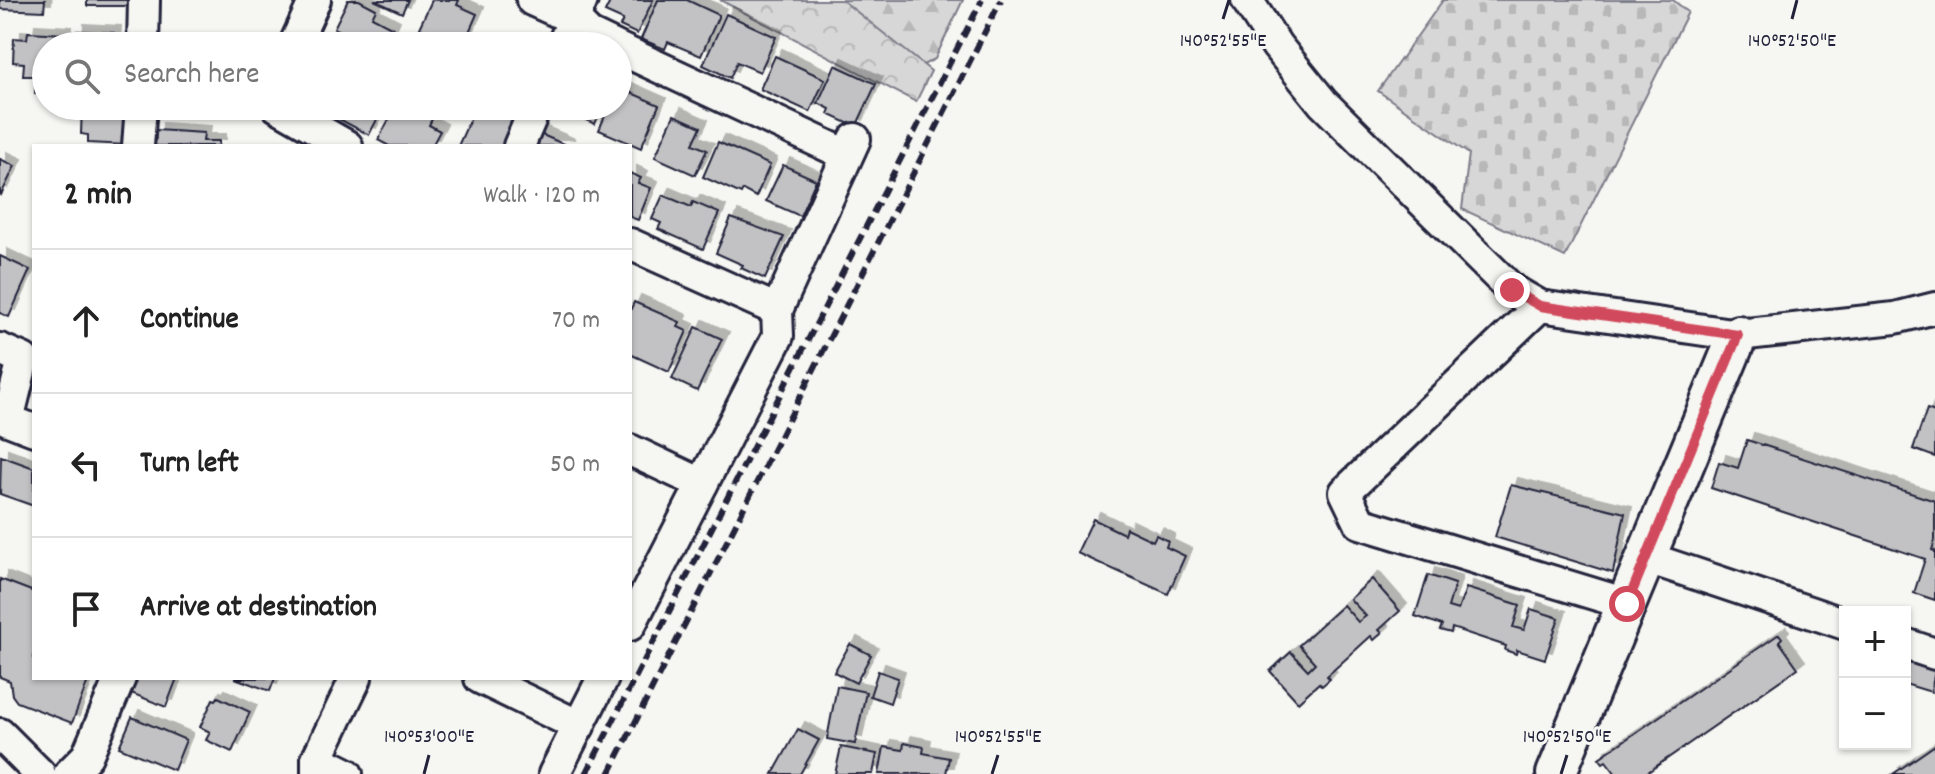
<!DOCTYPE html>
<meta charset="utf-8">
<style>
body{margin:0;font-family:Dekko,sans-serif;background:#f2f2f2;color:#222}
.controls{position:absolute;right:24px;bottom:24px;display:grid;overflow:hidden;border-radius:0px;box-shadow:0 2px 6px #0004}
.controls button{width:72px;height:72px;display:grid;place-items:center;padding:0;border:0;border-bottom:2px solid #e0e0e0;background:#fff;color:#222;font:40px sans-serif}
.stop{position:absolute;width:24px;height:24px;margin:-18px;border:6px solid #d1495b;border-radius:50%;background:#fff}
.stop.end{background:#d1495b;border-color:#fff;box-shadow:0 2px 8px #0008}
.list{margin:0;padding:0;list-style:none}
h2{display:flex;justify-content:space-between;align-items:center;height:104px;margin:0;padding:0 32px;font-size:34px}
h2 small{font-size:26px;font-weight:400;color:#767676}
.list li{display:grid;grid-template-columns:52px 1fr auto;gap:24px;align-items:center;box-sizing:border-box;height:144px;padding:0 32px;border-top:2px solid #e0e0e0}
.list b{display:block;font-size:30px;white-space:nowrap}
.list em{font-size:26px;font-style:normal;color:#767676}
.icon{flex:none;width:44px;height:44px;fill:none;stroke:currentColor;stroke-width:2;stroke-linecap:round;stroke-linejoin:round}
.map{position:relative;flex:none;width:1935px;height:774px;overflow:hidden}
.search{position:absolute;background:#fff;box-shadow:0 2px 6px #0004;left:32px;top:32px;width:600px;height:88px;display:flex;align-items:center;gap:20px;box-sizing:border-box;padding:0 28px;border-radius:44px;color:#767676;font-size:30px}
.panel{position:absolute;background:#fff;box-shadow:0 2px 6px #0004;left:32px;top:144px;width:600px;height:536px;border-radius:0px}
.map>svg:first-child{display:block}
</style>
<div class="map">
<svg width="1935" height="774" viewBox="0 0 1935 774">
<defs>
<pattern id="forest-firs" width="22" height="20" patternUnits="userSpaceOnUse" patternTransform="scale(2)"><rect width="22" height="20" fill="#d7d7d7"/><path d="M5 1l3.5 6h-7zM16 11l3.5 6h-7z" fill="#b8b8b9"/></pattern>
<pattern id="cemetery-stones" width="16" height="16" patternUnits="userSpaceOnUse" patternTransform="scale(2)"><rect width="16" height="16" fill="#d7d7d7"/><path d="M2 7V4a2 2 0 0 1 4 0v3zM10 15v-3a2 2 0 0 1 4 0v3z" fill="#b8b8b9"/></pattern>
<pattern id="park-crowns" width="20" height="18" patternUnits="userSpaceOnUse" patternTransform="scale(2)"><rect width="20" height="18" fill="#d7d7d7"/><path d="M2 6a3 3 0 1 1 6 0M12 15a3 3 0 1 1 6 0" fill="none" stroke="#b8b8b9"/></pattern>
<filter id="shadow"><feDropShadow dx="7" dy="-7" stdDeviation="0" flood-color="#0004"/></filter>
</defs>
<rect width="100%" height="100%" fill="#f6f6f2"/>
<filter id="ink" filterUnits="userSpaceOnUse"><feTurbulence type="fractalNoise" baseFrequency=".0125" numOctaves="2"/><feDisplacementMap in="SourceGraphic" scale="16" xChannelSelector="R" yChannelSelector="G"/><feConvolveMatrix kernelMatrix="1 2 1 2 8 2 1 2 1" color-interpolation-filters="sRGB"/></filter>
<g filter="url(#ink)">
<path fill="url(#forest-firs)" stroke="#7c7c89" stroke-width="2" d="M832 0H963L935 59 913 70Z"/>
<path fill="url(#cemetery-stones)" stroke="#7c7c89" stroke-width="2" d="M1443 0H1673L1688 12 1565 257 1462 209 1469 154 1378 91Z"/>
<path fill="url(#park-crowns)" stroke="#7c7c89" stroke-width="2" d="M720 0H842L931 71 916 102Z"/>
<g fill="#c2c2c4" stroke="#22223b" stroke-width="2" filter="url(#shadow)">
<path d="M0 0H45L44 11 0 9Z"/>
<rect x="87" y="0" width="44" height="6"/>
<path d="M348 0H359L376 9 372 17 393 28 385 46H353L357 39 334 28Z"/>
<path d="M374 0H408L402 13Z"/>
<path d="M432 0H459L457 5 477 14 463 46 419 28Z"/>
<path d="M611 0H653L637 34 620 26 623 20 605 12Z"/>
<path d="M658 0H687L719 15 701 56 668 42 665 49 641 39Z"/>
<path d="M726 14 776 37 760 72 737 62 730 78 703 65Z"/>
<path d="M77 31 114 33 113 46H76Z"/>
<path d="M28 32 65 34 64 46H46V94L35 93 36 76H23L24 63 13 62 14 38 27 39Z"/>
<path d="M775 56 825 79 810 112 760 89Z"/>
<path d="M835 65 876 84 856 127 828 114 830 109 818 103Z"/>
<path d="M618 87 659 105 641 148 599 130 609 106H618Z"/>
<path d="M82 106H120V115H128L127 145 88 143V135L81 134Z"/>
<path d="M329 106H384L369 135 326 112Z"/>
<path d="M396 106H416L434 115 429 125 440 131 432 146H389L378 140Z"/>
<path d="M476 106H521L504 146H458Z"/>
<path d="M576 106H603L595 124 572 114Z"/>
<path d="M674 115 701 127 693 144 707 150 695 175 655 157Z"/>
<path d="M156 130 204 133 203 141H219V146H155Z"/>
<path d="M540 134 568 146H535Z"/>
<path d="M718 142 770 165 756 197 743 190 741 194 703 177Z"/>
<path d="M0 159 15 166 1 195 0 194Z"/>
<path d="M783 165 816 180 800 216 766 201Z"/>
<path d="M630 173 641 178 638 183 651 188 638 220 630 217Z"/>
<path d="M663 195 691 207 693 202 719 213 703 249 658 229 661 223 652 219Z"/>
<path d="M731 218 784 237 765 279 741 268 743 265 716 253Z"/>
<path d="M0 256 30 270 9 317 0 313Z"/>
<path d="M634 302 680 322 678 327 687 331 669 372 630 354V311Z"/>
<path d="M696 327 722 339 697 391 672 379Z"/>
<path d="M1927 409 1935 412V457L1913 449Z"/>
<path d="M1747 440 1935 501V540L1932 550 1935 551V600L1914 593 1925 559 1711 488 1719 462 1738 468Z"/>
<path d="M1 456 34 468V506L0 494Z"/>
<path d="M1511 485 1625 513 1613 573 1495 537Z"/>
<path d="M1093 519 1124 534 1126 528 1153 541 1156 535 1168 541 1166 547 1185 556 1168 594 1077 553Z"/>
<path d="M1428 575 1455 584 1448 607 1458 610 1466 588 1520 605 1513 627 1524 630 1531 609 1559 618 1545 659 1517 650 1516 654 1505 650 1506 646 1452 628 1451 633 1440 630 1442 625 1415 616Z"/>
<path d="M0 579 34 592V678H89L72 723 17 702 12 695 10 681 0 677Z"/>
<path d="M1372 579 1400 611 1379 630 1382 633 1374 640 1371 636 1327 676 1330 679 1322 686 1319 683 1298 702 1270 671 1291 652 1308 670 1315 663 1299 645 1343 605 1358 622 1366 616 1350 599Z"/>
<path d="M1779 634 1782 638 1779 641 1798 668 1645 774H1616L1606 761 1603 763 1599 758Z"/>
<path d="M850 644 871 655 856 683 834 672Z"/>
<path d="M1905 660 1935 670 1931 692 1905 684Z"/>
<path d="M878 671 898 678 890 703 870 696Z"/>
<path d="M137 678H177L166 707 131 693Z"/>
<path d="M235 678H275L270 691Z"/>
<path d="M837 686 866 692 855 744 827 739Z"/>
<path d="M218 697 250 712 232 752 206 740 210 732 200 727 213 699 216 700Z"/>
<path d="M132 717 186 740 174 770 119 747Z"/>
<path d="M798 729 819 740 800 774H773Z"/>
<path d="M904 743 924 747 923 753 949 758 946 774H879L884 747 903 750Z"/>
<path d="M1935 745V774H1893Z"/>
<path d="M841 747 877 754 873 774H835Z"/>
</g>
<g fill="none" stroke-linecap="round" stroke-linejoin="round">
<defs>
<g id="minor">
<path d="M532 0 574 19 589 34 614 46"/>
<path d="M1247 0 1277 46 1323 103 1512 290 1540 306 1738 335 1895 318 1935 308"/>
<path d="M143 46 144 0"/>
<path d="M294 46 315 0"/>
<path d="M562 46 582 0"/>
<path d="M618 48 847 155"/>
<path d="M277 106 347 146"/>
<path d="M138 146 141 106"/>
<path d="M519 146 536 106"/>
<path d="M630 244 777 310 855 139"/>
<path d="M1540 306 1345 492 1360 523 1627 604"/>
<path d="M0 349 23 359 8 420 34 430"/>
<path d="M630 450 702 484"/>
<path d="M1648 558 1845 624"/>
<path d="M630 625 778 336 777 310"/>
<path d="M1905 644 1935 654"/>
<path d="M480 678 579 726"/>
<path d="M0 734 40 774"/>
<path d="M317 759 347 774"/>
<path d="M69 774 87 756 120 678"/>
<path d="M317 774V759L356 678"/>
<path d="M554 774 603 678"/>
</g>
<path id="tertiary" d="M1556 774 1738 335"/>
</defs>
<use href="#minor" stroke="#22223b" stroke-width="36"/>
<use href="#tertiary" stroke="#22223b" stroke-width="44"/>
<use href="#minor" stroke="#f6f6f2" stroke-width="30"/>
<use href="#tertiary" stroke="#f6f6f2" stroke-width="38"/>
<g stroke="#22223b" stroke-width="6" stroke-dasharray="12 6" stroke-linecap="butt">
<path d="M586 774 982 0"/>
<path d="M609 774 1001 0"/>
</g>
</g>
</g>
<g fill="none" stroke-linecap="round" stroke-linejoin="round" filter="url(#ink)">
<path stroke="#d1495b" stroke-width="10" d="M1512 290 1540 306 1738 335 1627 604"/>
</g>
<path fill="none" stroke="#22223b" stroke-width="3" d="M1223 19 1229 0M1792 19 1797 0M424 774 429 755M992 774 998 755M1561 774 1567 755"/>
<g font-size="20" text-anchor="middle" fill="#22223b" stroke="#f6f6f2" stroke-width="6" stroke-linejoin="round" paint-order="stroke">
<text x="1223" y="46">140°52'55"E</text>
<text x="1792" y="46">140°52'50"E</text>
<text x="429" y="742">140°53'00"E</text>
<text x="998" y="742">140°52'55"E</text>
<text x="1567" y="742">140°52'50"E</text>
</g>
</svg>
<div class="controls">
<button>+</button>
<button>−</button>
</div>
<div class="stop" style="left:1627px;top:604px"></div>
<div class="stop end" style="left:1512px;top:290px"></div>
<div class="search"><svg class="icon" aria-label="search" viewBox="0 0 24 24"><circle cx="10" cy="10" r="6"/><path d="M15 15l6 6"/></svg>Search here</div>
<section class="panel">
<h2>2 min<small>Walk · 120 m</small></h2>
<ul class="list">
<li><svg class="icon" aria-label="ahead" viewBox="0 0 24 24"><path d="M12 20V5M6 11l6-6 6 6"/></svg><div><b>Continue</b></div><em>70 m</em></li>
<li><svg class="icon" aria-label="left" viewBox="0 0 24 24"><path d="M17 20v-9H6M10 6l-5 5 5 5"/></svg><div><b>Turn left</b></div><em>50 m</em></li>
<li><svg class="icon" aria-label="arrive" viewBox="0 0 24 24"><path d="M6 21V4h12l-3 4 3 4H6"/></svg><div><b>Arrive at destination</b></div></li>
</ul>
</section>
</div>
